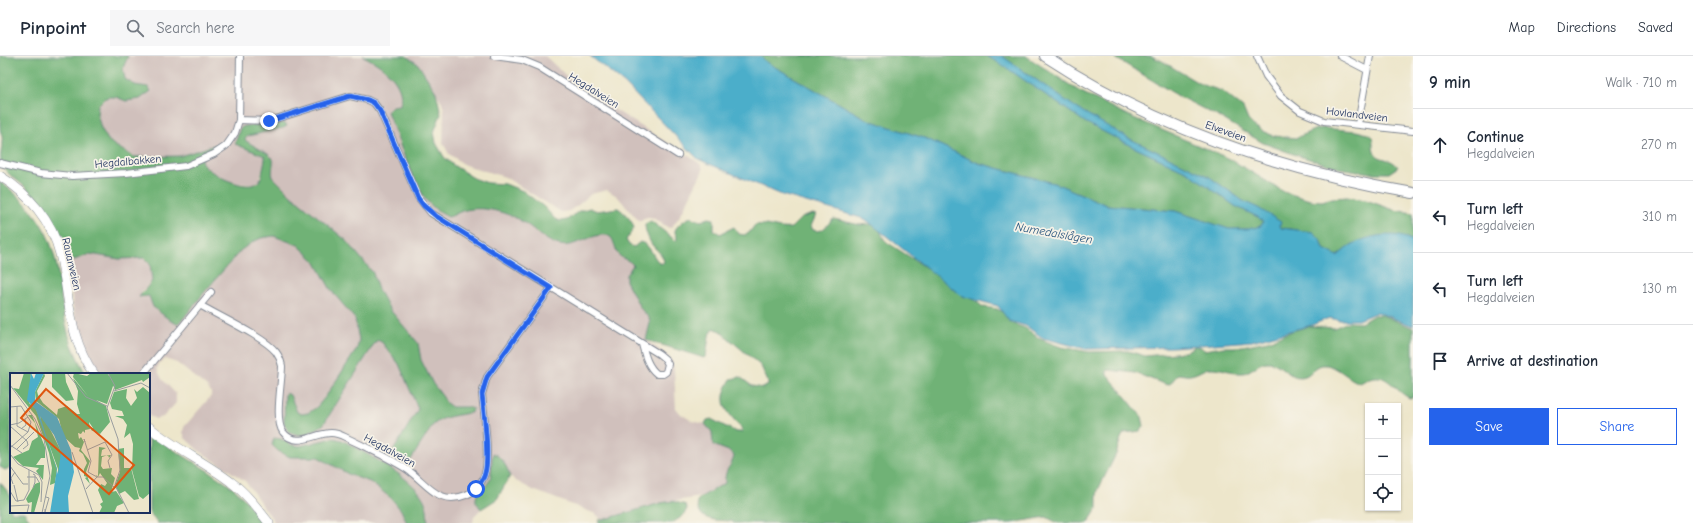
<!DOCTYPE html>
<meta charset="utf-8">
<style>
body{margin:0;font-family:"Comic Neue",sans-serif;background:#f6f6f7;color:#1f2937}
.controls{position:absolute;right:12px;bottom:12px;display:grid;overflow:hidden;border-radius:0px;box-shadow:0 1px 3px #0004}
.controls button{width:36px;height:36px;display:grid;place-items:center;padding:0;border:0;border-bottom:1px solid #e0e1e3;background:#fff;color:#1f2937;font:20px sans-serif}
.stop{position:absolute;width:12px;height:12px;margin:-9px;border:3px solid #2563eb;border-radius:50%;background:#fff}
.stop.end{background:#2563eb;border-color:#fff;box-shadow:0 1px 4px #0008}
.list{margin:0;padding:0;list-style:none}
h2{display:flex;justify-content:space-between;align-items:center;height:52px;margin:0;padding:0 16px;font-size:17px}
h2 small{font-size:13px;font-weight:400;color:#747a83}
.list li{display:grid;grid-template-columns:26px 1fr auto;gap:12px;align-items:center;box-sizing:border-box;height:72px;padding:0 16px;border-top:1px solid #e0e1e3}
.list b{display:block;font-size:15px;white-space:nowrap}
.list p{margin:0;font-size:13px;white-space:nowrap;color:#747a83}
.list em{font-size:13px;font-style:normal;color:#747a83}
.actions{display:flex;gap:8px;padding:12px 16px}
.actions a{flex:1;padding:9px 0;border:1px solid #2563eb;border-radius:0px;text-align:center;font-size:14px;color:#2563eb}
.actions .main{background:#2563eb;color:#fff}
.icon{flex:none;width:22px;height:22px;fill:none;stroke:currentColor;stroke-width:2;stroke-linecap:round;stroke-linejoin:round}
.map{position:relative;flex:none;width:1413px;height:467px;overflow:hidden}
header{display:flex;align-items:center;gap:24px;box-sizing:border-box;height:56px;padding:0 20px;background:#fff;border-bottom:1px solid #e0e1e3}
header strong{font-size:19px}
nav{display:flex;gap:22px;margin-inline-start:auto;font-size:14px}
.search{width:280px;height:36px;background:#f6f6f7;display:flex;align-items:center;gap:10px;box-sizing:border-box;padding:0 14px;border-radius:0px;color:#747a83;font-size:15px}
main{display:flex}
aside{flex:1;background:#fff}
.map>svg:first-child{display:block}
</style>
<header>
<strong>Pinpoint</strong>
<div class="search"><svg class="icon" aria-label="search" viewBox="0 0 24 24"><circle cx="10" cy="10" r="6"/><path d="M15 15l6 6"/></svg>Search here</div>
<nav><a>Map</a><a>Directions</a><a>Saved</a></nav>
</header>
<main>
<div class="map">
<svg width="1413" height="467" viewBox="0 0 1413 467">
<rect width="100%" height="100%" fill="#f7f3e8"/>
<filter id="ink" filterUnits="userSpaceOnUse"><feTurbulence type="fractalNoise" baseFrequency=".025" numOctaves="2"/><feDisplacementMap in="SourceGraphic" scale="8" xChannelSelector="R" yChannelSelector="G"/><feConvolveMatrix kernelMatrix="1 2 1 2 8 2 1 2 1" color-interpolation-filters="sRGB"/></filter>
<filter id="wash" filterUnits="userSpaceOnUse"><feTurbulence type="fractalNoise" baseFrequency=".012" numOctaves="4" result="noise"/><feDisplacementMap in="SourceGraphic" scale="16" xChannelSelector="R" yChannelSelector="G"/><feGaussianBlur stdDeviation="0.9" result="paint"/><feColorMatrix in="noise" values="0 0 0 0 0 0 0 0 0 0 0 0 0 0 0 0 0 1.4 0 .05"/><feComposite in="paint" operator="in"/></filter>
<g filter="url(#wash)">
<rect width="100%" height="100%" fill="#ede6cb"/>
<g fill="#d0c0bc">
<path d="M128 0H363L379 9 390 17 396 25 400 35 402 43 400 49 392 50 387 55 410 112 425 143 454 159 461 155 470 154 486 153 501 156 522 165 549 185 560 189H569L579 186 599 179H607L612 182 614 191 624 203 631 206 633 209 626 219V225L641 253 649 262 650 267 646 284 668 300 672 305 674 314 676 352 681 358 692 365 705 368 712 376 713 383 722 393 731 396 734 400 733 404 728 411 725 422 726 427 701 441 661 447 602 464 596 458 533 434 516 425 510 420 498 399 492 403 493 418 489 426 476 440V446L481 453 474 460 473 467H428L426 448 315 386 300 390 293 389 281 383 278 395 290 401H318L350 419 370 426 383 435 401 454 407 467H275L245 425 198 394 185 382 183 376 184 371 211 340V336L207 331 177 307 165 303 159 308 157 313 162 323 176 338V347L163 361 156 363 149 360V318H100L87 297 81 284 73 251 69 212 71 207 74 204 90 198 119 203 144 202 148 205 150 208 152 225 141 236 140 242 149 240 157 255 171 265 182 264 207 233 241 194 261 182 274 180 285 183 298 189 315 205 331 234 355 263 359 284 357 293 342 317 317 351 308 357 302 358 297 356 290 339 289 376 299 379 307 378 323 369 376 285 380 284 400 308 418 353 392 397 410 405 433 369 437 365 445 361 472 356 473 353 468 351H452L446 347 443 341 433 328 421 304 419 296 410 277 391 255 382 241 377 231 373 217 347 185 291 139 273 121 272 117 274 110 273 103 268 98 246 85 245 83 248 80 269 76 282 67 245 70 240 72 237 90 251 93 265 100V104L259 125 256 128H249L235 127 224 124 212 117 202 109 201 105 203 100 215 89 180 100 134 101 114 89 108 84 101 72 97 58 98 49 104 43 108 41H116L126 45 148 31 135 29 125 24 123 12Z"/>
<path d="M406 0H545L577 30 698 106 702 110 703 114 681 158 672 171 669 172 653 162 649 161 639 165 617 140 607 134 591 138 578 149 569 155 561 156 505 121 465 109 449 98 443 87 444 54 442 46 424 18Z"/>
</g>
<g fill="#6fb276" stroke="#45706a">
<path d="M0 0H128L123 12 125 23 135 29 148 31 151 35 140 43 126 45 116 41H108L104 43 98 49 97 58 101 72 108 84 114 89 134 101H143L180 100 218 88 219 90C212 96 205 97 201 105 207 118 250 138 259 125 263 120 263 110 265 104V100L235 88 240 72 245 70 282 67 286 68 287 70 283 72 248 80 245 83 246 85 268 98 273 103C274 109 271 115 273 121L291 139 347 185 373 217 377 231 382 241 391 255 418 287 421 304 433 328 443 341 446 347 452 351H468L473 353 472 356C459 360 444 359 433 369L410 405C404 408 395 402 392 397L418 353 399 308 380 284 376 285 323 369 307 378 299 379 289 376 284 367 285 339 286 337 290 339 297 356 302 358 308 357 317 351 326 340 357 293 359 284 355 263 331 234 315 205 298 189 274 180 261 182 253 186 241 194 207 233 182 264 177 268 171 265 153 251 149 240 139 241 152 225 150 208 144 202 119 203 90 198 74 204C64 198 54 167 47 156 41 146 32 138 24 130 15 122 5 118 1 106 0 99 2 92 2 85 3 82 1 77 0 73Z"/>
<path d="M363 0H406L418 8 436 36 441 58 434 76 436 87 444 101 453 109 475 123 488 127 505 128 523 135 544 151 555 163 560 165 567 164 579 155 590 152 597 155 618 152C625 157 632 164 634 172L626 184 629 189 634 191 640 186C652 189 652 202 661 208L664 206C663 198 658 196 653 190 649 185 645 175 645 168L651 165 676 185 677 182C677 181 675 177 675 176 674 171 687 162 691 161L701 165 709 162 714 163V174L720 178 734 171 739 178 744 179 749 177 755 169C768 167 778 174 791 172L801 162 813 158 816 159 811 170 813 174C824 178 826 168 834 163L860 169 867 168 877 169 884 183 888 187 966 237 983 251 997 253 1004 257 1013 268 1025 272 1040 283 1061 291 1089 296 1128 295 1145 300 1185 296 1195 290 1201 291 1204 294 1223 291H1237L1268 285 1292 275 1309 270 1334 272 1348 266 1361 267 1374 259H1382L1413 272V341L1410 342C1398 338 1389 319 1375 321 1369 321 1365 325 1360 327 1348 323 1340 312 1327 309 1314 307 1313 320 1301 321 1288 322 1281 307 1269 306 1260 305 1252 315 1244 317 1233 318 1224 312 1213 312 1204 311 1199 318 1190 319 1186 320 1182 318 1178 318L1170 328 1167 329 1135 317 1109 314 1107 315V318L1142 361 1144 370 1141 375 1124 377 1121 382 1116 398 1098 434 1097 440V453L1088 467H1058L1046 461 1011 467H734L731 465C717 464 696 466 697 445L701 441 725 427C724 412 732 411 734 400L731 396 713 389 712 376 705 368 707 364 711 363 736 376H742V373C727 355 716 347 731 323L740 321 752 330 763 332 768 329V326L761 310 720 275 714 272 709 280 706 300 704 302 646 284 650 267 649 262 641 253 626 225V219L633 209C629 203 622 204 618 198 614 193 615 183 609 180 596 174 575 193 559 189 548 186 541 179 533 173 514 158 486 148 462 155 457 157 453 160 448 161 440 157 432 151 426 144 411 125 399 83 389 61L387 55 392 50 400 49C406 26 381 8 363 0Z"/>
<path d="M760 0H986L1001 8 1085 66 1129 89 1188 116 1235 150 1258 161 1263 166 1261 170 1249 173H1229L1175 155 1107 149 1057 128 978 107 927 83 868 64 766 6Z"/>
<path d="M1002 0H1026L1079 35 1129 60 1230 103 1284 136 1310 144 1322 145 1332 142 1347 141 1366 144 1394 154 1413 157V185L1407 182 1354 187 1337 200 1324 193 1321 184 1291 173 1281 172 1280 169 1258 152 1243 145 1208 120 1128 82 1078 53Z"/>
<path d="M1112 0H1151L1162 5 1200 28 1222 35 1243 52 1248 64 1254 70 1262 75 1274 80 1296 82 1316 73 1323 72 1356 75 1368 78 1373 82C1371 110 1388 97 1398 111L1389 117H1370L1339 112 1299 100 1263 87 1223 63 1180 41Z"/>
<path d="M0 126C22 141 42 163 51 189 61 216 60 246 67 273 71 289 78 304 86 318H11V411L5 414 0 411Z"/>
<path d="M149 377C174 396 203 410 229 429 243 439 253 454 264 467H157L149 456Z"/>
<path d="M274 382 281 383 292 389 300 390 333 382 342 384C365 398 419 423 426 449 428 454 427 461 428 467H407L401 454 391 442 370 426 350 419 318 401H290L278 395 272 389Z"/>
<path d="M493 397C502 401 507 411 510 420L497 443 481 453 476 446V440C496 422 489 421 493 397Z"/>
<path d="M0 426 11 440V456H24L32 467H0Z"/>
<path d="M672 445 686 449 687 453 683 460 672 467H598L600 463 602 464 661 447Z"/>
</g>
<path fill="#4baeca" stroke="#336e94" d="M590 0H760L766 6 868 64 927 83 978 107 1057 128 1107 149 1175 155 1229 173H1249L1261 170 1263 166 1258 161 1235 150 1188 116 1129 89 1085 66 1001 8 986 0H1002L1078 53 1128 82 1208 120 1243 145 1258 152 1281 166 1280 169 1281 172 1313 176 1321 184 1324 193 1337 200C1343 196 1348 190 1355 187 1372 179 1395 175 1413 185V270L1377 256 1358 264H1339L1329 262 1312 269 1252 285 1172 291 1086 293 1043 282 1026 270 1009 265 998 250 962 240 865 163 782 139 698 103 624 27Z"/>
</g>
<g filter="url(#ink)">
<g fill="none" stroke-linecap="round" stroke-linejoin="round">
<defs>
<g id="minor">
<path d="M240 0 239 64 269 65 350 40 368 44 374 47 380 55 418 141 431 157 659 298 665 303 668 308 666 316 663 318H657C648 311 645 300 642 288"/>
<path d="M494 0 522 4 539 11 678 99"/>
<path d="M1257 0 1266 20 1281 40 1300 55 1324 65 1413 75"/>
<path d="M1340 0 1367 14"/>
<path d="M1358 68 1370 0"/>
<path d="M0 107 41 117 72 120 126 117 186 110 214 98 226 90 235 77 239 64"/>
<path d="M200 249C218 260 264 281 276 296 279 300 281 305 282 310 282 326 274 365 283 376 296 393 314 377 331 377 336 377 341 379 345 381 365 391 386 400 405 412 426 425 437 451 466 439 476 435 482 427 485 417 490 400 484 358 482 338L487 321 551 232"/>
<path d="M143 318 211 236"/>
</g>
<g id="secondary">
<path d="M0 120C29 138 52 165 60 198 70 240 68 282 94 318"/>
<path d="M149 371C174 392 205 406 231 426 246 437 258 453 269 467"/>
</g>
<path id="trunk" d="M1045 0C1155 72 1284 115 1413 137"/>
</defs>
<use href="#minor" stroke="#848a94" stroke-width="8"/>
<use href="#secondary" stroke="#848a94" stroke-width="10"/>
<use href="#trunk" stroke="#848a94" stroke-width="12"/>
<use href="#minor" stroke="#fff" stroke-width="6"/>
<use href="#secondary" stroke="#fff" stroke-width="9"/>
<use href="#trunk" stroke="#fff" stroke-width="10"/>
</g>
</g>
<g fill="none" stroke-linecap="round" stroke-linejoin="round" filter="url(#ink)">
<path stroke="#2563eb" stroke-width="5" d="M269 65 350 40 368 44 374 47 380 55 418 142 424 150 436 160 551 232 487 321 482 338C484 358 490 400 485 417 484 423 480 428 476 433"/>
</g>
<g text-anchor="middle" stroke-width="3.5" stroke-linejoin="round" paint-order="stroke">
<g font-size="11" fill="#1b2f5e" stroke="#f7f3e8">
<text transform="translate(594 34) rotate(32)" y="4">Hegdalveien</text>
<text transform="translate(1357 58) rotate(7)" y="4">Hovlandveien</text>
<text transform="translate(1226 75) rotate(20)" y="4">Elveveien</text>
<text transform="translate(128 105) rotate(-5)" y="4">Hegdalbakken</text>
<text transform="translate(72 208) rotate(77)" y="4">Rauanveien</text>
<text transform="translate(390 394) rotate(29)" y="4">Hegdalveien</text>
</g>
<g font-size="12" font-style="italic" fill="#29557e" stroke="#f7f3e8">
<text transform="translate(1054 177) rotate(10)" y="4">Numedalslågen</text>
</g>
</g>
<g transform="translate(10 317)">
<rect width="140" height="140" fill="#ede6cb"/>
<path d="M14 0H21L19 30 26 36 31 49 30 42 38 52 52 80 51 98 48 101V96L37 66 47 96 45 110 40 112 42 95 39 80 26 43 3 15 9 16ZM34 0 35 3 27 18 28 22 33 30 47 42 48 36 57 33 67 41H70L67 31 68 18 63 5 78 23 63 4 64 0 77 3 81 0H97L104 10 97 31 86 27 96 33 100 49 90 61 81 57 83 55 79 49 80 56 75 57V60L73 58 71 61 68 60 69 66 71 64 74 69 71 77 80 88 76 99 80 111 75 105 77 104 74 103V96L77 90 73 81 69 78 70 75 65 74 53 63 49 46 26 28 25 19ZM55 0 56 9 64 27 56 28 42 14V1ZM98 0H140V4L133 9 132 7 105 17ZM133 14 140 20V120L133 126 129 123 122 97 123 71 120 60 114 65 117 52 113 46 105 43H114L112 38 102 36 100 30 104 19 117 16 116 25 121 33 127 25 124 16 127 19ZM18 42H22L35 74V85H31L26 92H34L33 107 26 98 29 95 13 93 3 84 19 77 22 68 28 64 25 50ZM89 74 96 75 92 77 91 83 101 82 99 85 98 82 92 84 91 93 93 96 102 95 101 101 105 105 101 119 106 118 114 130 107 133 104 140H89L92 134 90 131 93 129 88 117 91 111 95 113 97 110 90 100 88 104 85 102 88 103ZM114 75V95H121L129 126 124 127 115 118 109 121 105 113 110 99 108 76ZM30 109V119L24 140H21L22 129 18 130 16 126 25 111Z" fill="#6fb276"/>
<path d="M21 0 24 6 26 0H34L25 19V28L47 44 61 77 64 99 58 123 59 140H40L47 96 26 37 17 27ZM30 43 44 62 51 79 48 101Z" fill="#4baeca" fill-rule="evenodd"/>
<path fill="none" stroke="#999d9f" stroke-width="1" d="M57 0 76 24 97 33M98 0 105 13 97 35 108 66 110 97 105 112 119 140M0 12 25 46 34 66 40 103 32 140M104 18 131 10 140 15M7 33V53L18 59M0 34 11 33 21 49 18 59 0 75M0 42V28M0 52 9 50 18 44M0 53 17 68 18 72 13 76M11 56 16 52 15 46M75 69 74 66 81 88 78 99 87 104 76 116M0 72 12 80M7 76 24 59M77 77 95 69 102 82 98 88 100 95M62 79 83 140M0 81 8 91 29 102 32 109 31 129M0 93 13 111H18M17 104H26L29 109M87 104H93L105 115M3 111 1 105 5 99M4 112 8 129M23 115 25 109V102L23 101M0 118 6 128 14 127 19 117V97M0 133 19 132 17 140M35 136V139L39 125 36 124"/>
<path fill="#de5710" fill-opacity="0.15" stroke="#de5710" stroke-width="2" d="M36 16 124 92 99 121 11 45Z"/>
<rect width="140" height="140" fill="none" stroke="#1b2f5e" stroke-width="2"/>
</g>
</svg>
<div class="controls">
<button>+</button>
<button>−</button>
<button><svg class="icon" aria-label="locate" viewBox="0 0 24 24"><circle cx="12" cy="12" r="6"/><path d="M12 2v4M12 18v4M2 12h4M18 12h4"/></svg></button>
</div>
<div class="stop" style="left:476px;top:433px"></div>
<div class="stop end" style="left:269px;top:65px"></div>
</div>
<aside>
<h2>9 min<small>Walk · 710 m</small></h2>
<ul class="list">
<li><svg class="icon" aria-label="ahead" viewBox="0 0 24 24"><path d="M12 20V5M6 11l6-6 6 6"/></svg><div><b>Continue</b><p>Hegdalveien</p></div><em>270 m</em></li>
<li><svg class="icon" aria-label="left" viewBox="0 0 24 24"><path d="M17 20v-9H6M10 6l-5 5 5 5"/></svg><div><b>Turn left</b><p>Hegdalveien</p></div><em>310 m</em></li>
<li><svg class="icon" aria-label="left" viewBox="0 0 24 24"><path d="M17 20v-9H6M10 6l-5 5 5 5"/></svg><div><b>Turn left</b><p>Hegdalveien</p></div><em>130 m</em></li>
<li><svg class="icon" aria-label="arrive" viewBox="0 0 24 24"><path d="M6 21V4h12l-3 4 3 4H6"/></svg><div><b>Arrive at destination</b></div></li>
</ul>
<div class="actions"><a class="main">Save</a><a>Share</a></div>
</aside>
</main>
